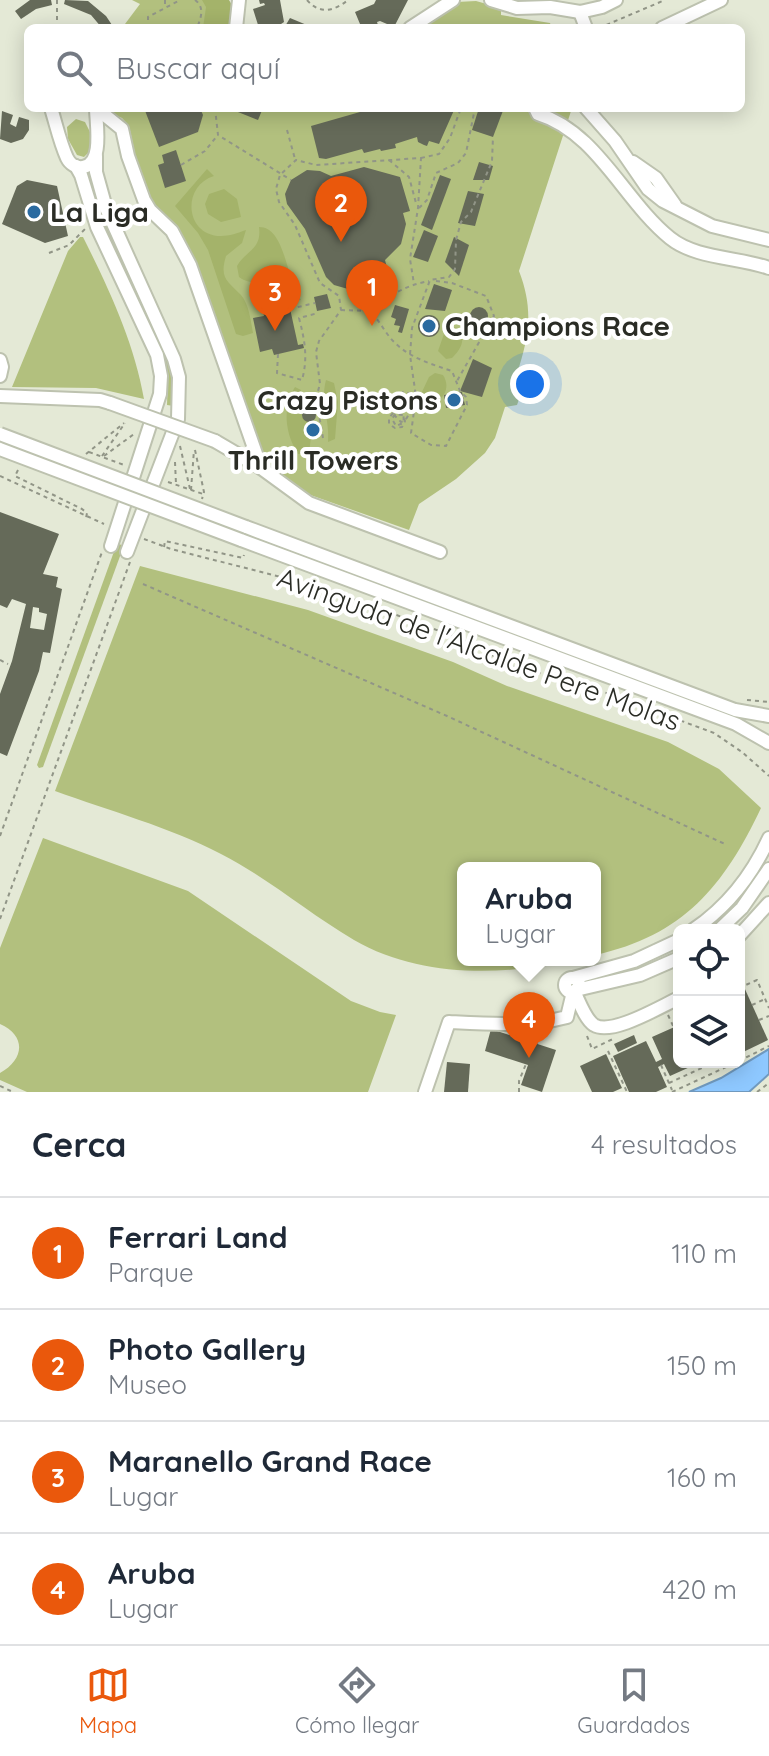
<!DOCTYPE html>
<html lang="es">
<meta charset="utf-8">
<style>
body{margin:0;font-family:Quicksand,sans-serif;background:#f2f2f3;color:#1f2937}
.controls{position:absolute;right:24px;bottom:24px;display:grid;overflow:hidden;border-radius:12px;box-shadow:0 4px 20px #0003}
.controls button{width:72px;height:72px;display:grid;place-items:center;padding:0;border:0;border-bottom:2px solid #e0e1e3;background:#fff;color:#1f2937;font:40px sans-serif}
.you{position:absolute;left:530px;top:384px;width:28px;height:28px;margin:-20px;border:6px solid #fff;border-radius:50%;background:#1a73e8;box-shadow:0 0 0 12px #1a73e833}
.badge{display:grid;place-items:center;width:52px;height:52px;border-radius:50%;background:#ea580c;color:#fff;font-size:26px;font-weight:700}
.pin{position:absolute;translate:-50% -66px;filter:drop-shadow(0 2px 4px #0008)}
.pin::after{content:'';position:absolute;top:42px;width:28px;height:24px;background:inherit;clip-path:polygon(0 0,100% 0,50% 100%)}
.popup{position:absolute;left:457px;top:862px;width:144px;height:104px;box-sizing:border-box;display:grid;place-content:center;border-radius:12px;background:#fff;filter:drop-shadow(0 2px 6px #0005);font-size:26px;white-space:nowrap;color:#747a83}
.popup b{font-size:30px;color:#1f2937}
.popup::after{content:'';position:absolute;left:50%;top:100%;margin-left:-16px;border:16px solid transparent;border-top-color:#fff}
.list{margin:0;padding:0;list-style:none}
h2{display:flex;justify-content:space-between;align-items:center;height:104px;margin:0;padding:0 32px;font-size:34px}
h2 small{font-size:26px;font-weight:400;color:#747a83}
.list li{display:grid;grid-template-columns:52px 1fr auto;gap:24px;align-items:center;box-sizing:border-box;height:112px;padding:0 32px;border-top:2px solid #e0e1e3}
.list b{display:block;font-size:30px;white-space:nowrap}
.list p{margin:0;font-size:26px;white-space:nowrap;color:#747a83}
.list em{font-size:26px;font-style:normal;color:#747a83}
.icon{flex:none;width:44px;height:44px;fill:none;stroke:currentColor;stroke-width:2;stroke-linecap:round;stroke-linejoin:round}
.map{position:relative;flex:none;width:769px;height:1092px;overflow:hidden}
.search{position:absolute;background:#fff;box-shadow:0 4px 20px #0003;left:24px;right:24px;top:24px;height:88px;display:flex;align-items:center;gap:20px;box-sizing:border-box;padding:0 28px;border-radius:12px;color:#747a83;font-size:30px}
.sheet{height:552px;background:#fff}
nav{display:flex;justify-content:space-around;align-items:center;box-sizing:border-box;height:112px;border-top:2px solid #e0e1e3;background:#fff;font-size:22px;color:#747a83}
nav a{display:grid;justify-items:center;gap:4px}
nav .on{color:#ea580c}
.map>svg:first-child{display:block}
</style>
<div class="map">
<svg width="769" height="1092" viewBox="0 0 769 1092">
<rect width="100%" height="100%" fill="#e4e9d6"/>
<g fill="#b2c07e">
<path d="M132 0H227V28H122L140 4Z"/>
<path d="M476 1 501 8V15L550 23 552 28H419L457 2Z"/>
<path d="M109 108H572L519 271C534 310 529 336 517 374L526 379 517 405 505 407 495 438 485 453 456 479 419 504 409 530 302 492 264 465 207 298 154 210 140 176 129 126 122 118 110 113Z"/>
<path d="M76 119 85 122 90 132 91 150 84 157 77 155 68 139 67 127Z"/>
<path d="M91 169 175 374 174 406 167 405 168 376 164 365 98 222 84 171Z"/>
<path d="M80 237H83C109 289 134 342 144 399L96 388 12 387 68 251Z"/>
<path d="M120 544 123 548 43 767 39 768 37 765 116 546Z"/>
<path d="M140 566 308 610 453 662 507 686 668 742 719 769 761 808C724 886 683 936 595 955V868H463V960H575C503 976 420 978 354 940 308 913 268 878 221 854 169 827 110 811 55 791Z"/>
<path d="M43 838 188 891 351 1001 380 1012 396 1015 368 1092H27L0 1080V1073C24 1060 27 1036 0 1024V948Z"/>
</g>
<g fill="#a4b36a">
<path d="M202 0H229L233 7 229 28H203L206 7Z"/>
<path d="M207 169 214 176C181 186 185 236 221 236 229 236 238 233 246 230L242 243 226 256C219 279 228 281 241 295 249 304 251 322 253 333L243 336 236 334 208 250 198 233 175 206Z"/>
<path d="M224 189 237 199 241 217 221 222 208 214 205 204 209 194Z"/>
<path d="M259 227C286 227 286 281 301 300L290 302C275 270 258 291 239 277L237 266C246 250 262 250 259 227Z"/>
<path d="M451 327 459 328C466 340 461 349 452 358L446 359 438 351 445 331Z"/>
<path d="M435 373 443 375C452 389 442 402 427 406L420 396 429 377Z"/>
<path d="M326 380 334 383 338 402 335 439 328 442C330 420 320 402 326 380Z"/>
<path d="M295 387 301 390 297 405 303 411 302 417 306 421H313L306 427 307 435 311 437 309 453 298 454C285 433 282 408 295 387Z"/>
</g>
<path fill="#8ec8ff" stroke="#7099be" stroke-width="2" d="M769 1049V1074L749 1092H689L721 1078Z"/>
<g fill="#656a59" fill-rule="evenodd">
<path d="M30 0H51L52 5 36 9 21 19 15 11Z"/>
<path d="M65 0 88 1 106 16 114 28H102L91 15 64 4Z"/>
<path d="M259 0H280L284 22 275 28H259L253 9 265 5 264 3 260 4Z"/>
<path d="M376 0H408L394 27 380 21 377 22 379 28H350L360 24 355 12 374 4Z"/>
<path d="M290 18 314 28H284Z"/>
<path d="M144 108H200L203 115 198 132 159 147Z"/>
<path d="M228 108H263L258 120Z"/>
<path d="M374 108H455L439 144 429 141 427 146 424 145 418 142 417 137 395 144 396 148 381 151 380 149 364 153 362 149 326 159 319 158 311 126Z"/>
<path d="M479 108H504L493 137 472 130Z"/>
<path d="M2 111 13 115 10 124 16 127 19 117 29 120V130L23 139 11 143 0 139Z"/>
<path d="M176 150 186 181 165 188 158 165 164 163 162 155Z"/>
<path d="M479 162 493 166 489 180H473Z"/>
<path d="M364 167 400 177 410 211 403 213 406 224 401 244 385 260 390 279 376 286 348 289 334 285 326 277 305 229 287 204 285 194 291 180 307 170 320 171 331 176Z"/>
<path d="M440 175 451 179 432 230 421 225Z"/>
<path d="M27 180 57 186 68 236 45 243 2 224 17 186Z"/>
<path d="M468 191 484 194 475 226 458 223Z"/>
<path d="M424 230 438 236 428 262 413 257Z"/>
<path d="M454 237 469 245 459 276 445 262Z"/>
<path d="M434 284 452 290 445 311 425 309Z"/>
<path d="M327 294 331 308 317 311 314 297Z"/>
<path d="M289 304 298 345 303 344 304 348 274 355 272 349 260 352 253 318 264 316 263 310Z"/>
<path d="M395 305 409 309 402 333 398 332 400 326 394 325 396 319 391 317Z"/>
<circle cx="479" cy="316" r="9"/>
<circle cx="429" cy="326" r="11"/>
<path d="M473 359 492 368 482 397 460 391Z"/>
<path d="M462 392 465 405 446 408 444 395Z"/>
<circle cx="309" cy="415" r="7"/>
<circle cx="313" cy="430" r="7"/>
<path d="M0 512 59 534 43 574 58 577 56 587 62 589 50 653 43 652 39 671 7 756 0 753V694L12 661 26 604 12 599 7 608 0 605ZM33 607 39 608V612L47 614 44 630 30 628Z"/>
<path d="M744 987 768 1040 739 1054V990Z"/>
<path d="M679 1025V1062H701L670 1076 664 1064 658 1067 667 1087 656 1092H629L613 1056 646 1041 656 1062 662 1059 652 1037Z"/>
<path d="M491 1029 556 1050 542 1092 521 1085 528 1065 485 1051Z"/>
<path d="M634 1035 637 1043 618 1052 614 1044Z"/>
<path d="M606 1054 622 1088 613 1092H592L580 1066Z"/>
<path d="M447 1062 470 1064 468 1092H444Z"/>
</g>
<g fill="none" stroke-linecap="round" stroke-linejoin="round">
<defs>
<g id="minor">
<path d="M491 0 517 8 550 7 580 12 602 7 616 0"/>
<path d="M580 12 586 28"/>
<path d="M236 28 239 0"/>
<path d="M410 28 453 0"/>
<path d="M662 28 721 0"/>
<path d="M51 108C56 124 60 143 67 158 70 164 76 168 83 167 104 164 96 123 96 108"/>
<path d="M96 108 122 129 128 156 144 200 150 210 172 231 190 265 261 468"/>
<path d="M535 108 538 114C597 132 624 201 670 238 696 259 738 257 769 268"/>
<path d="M586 108 615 141 648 189 663 201 712 226 769 240"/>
<path d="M96 156V172L106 208 174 359 179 377 178 419 127 552"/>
<path d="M633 162 656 178 675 205"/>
<path d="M76 166 81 175 97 227 157 355 161 376 160 394 111 546"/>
<path d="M0 360 2 367 0 376"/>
<path d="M0 396 100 400 110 403"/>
<path d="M215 441 261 468 309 503 440 552"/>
<path d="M246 527 735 710 769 716"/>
<path d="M241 540 736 724 769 743"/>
<path d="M693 930C727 907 752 875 769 838"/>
<path d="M719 930 742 908 769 869"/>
<path d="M739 936 769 903"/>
<circle cx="572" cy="985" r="7"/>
<path d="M573 978 634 961 679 940"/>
<path d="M576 990 640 975 679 958"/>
<path d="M574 991C579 1001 585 1019 594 1025 612 1036 661 1006 679 998"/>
<path d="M425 1092 449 1022C487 1024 530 1027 567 1017L573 992"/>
</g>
</defs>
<use href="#minor" stroke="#bdc2af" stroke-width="16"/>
<g stroke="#919587" stroke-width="2" stroke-dasharray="4 4" stroke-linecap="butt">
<path d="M165 0V7"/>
<path d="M195 0C205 7 201 18 197 28"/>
<path d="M307 0C320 15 334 11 348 0"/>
<path d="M57 28V0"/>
<path d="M148 28V17L180 0"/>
<path d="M599 28 665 0"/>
<path d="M215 108 218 135 291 180"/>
<path d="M287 130 295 159"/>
<path d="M421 158 439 154 450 138 461 108"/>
<path d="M389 160 409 177 416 203"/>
<path d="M181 165 205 151 217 136"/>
<path d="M419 208 427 200 436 173 458 163 466 153 475 108"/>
<path d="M49 253 69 245 87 227"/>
<path d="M436 281 452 283 486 296 494 316 457 381"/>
<path d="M290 309 315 303"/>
<path d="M341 310 370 311C380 321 385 333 394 342 410 358 431 364 452 371L460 391 466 397 467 405 446 446 431 445 411 433 416 397 410 355 412 328 430 280 449 277 455 269 456 240 461 222 471 212 492 161 493 137"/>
<path d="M372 310C389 295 407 285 429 281"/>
<path d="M278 354 277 373 302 380C308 358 305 341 299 318L318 313"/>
<path d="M393 413 389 418V424L395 428 402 427 405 421 403 415 395 414 392 419 396 426 403 423C405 417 402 410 400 404L404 397H408C412 404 410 420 401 422L395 416V414L403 392 412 394 410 403"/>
<path d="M323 438 316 398 320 384 316 352 319 341 341 310 339 296 320 283 295 225 279 202 276 189 280 175 296 160 316 165 421 158 418 208 410 259 414 284"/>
<path d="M180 446 190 489"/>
<path d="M195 450 204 492 202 499"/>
<path d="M89 452 124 465"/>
<path d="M86 454 124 423"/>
<path d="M102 456 125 423"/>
<path d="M104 456 134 434"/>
<path d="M175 462 176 484"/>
<path d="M18 470 15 476 82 509 87 513 86 518"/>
<path d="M0 476 104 524"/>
<path d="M168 482 203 494"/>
<path d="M191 490 194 450"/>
<path d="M144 539 171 549 324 588 466 641 514 667 574 681 714 733 742 752 769 776"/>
<path d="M164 547 165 541 243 558 244 555"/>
<path d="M143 584 447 716 727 845"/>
<path d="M0 660 8 664"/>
<path d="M747 700 769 702"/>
<path d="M0 836 102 552"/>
<path d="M0 919 130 562"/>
<path d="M739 988 757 980 769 1008"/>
<path d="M752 1005 765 999"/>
<path d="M668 1015 674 1028"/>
<path d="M759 1020 769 1016"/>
<path d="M532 1034 537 1044"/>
<path d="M587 1036 592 1049 615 1038"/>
<path d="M608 1051 627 1092"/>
<path d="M739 1061 769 1046"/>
<path d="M661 1065 672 1090"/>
<path d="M669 1083 715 1062"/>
<path d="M0 1086 13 1092"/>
<path d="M519 1092V1081L526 1064"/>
<path d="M672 1092 737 1062"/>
<path d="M757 1092 769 1083"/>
</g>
<use href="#minor" stroke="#fff" stroke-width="12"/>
<defs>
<g id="minor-bridge">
<path d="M110 403 215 441"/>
<path d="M0 434 246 527"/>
<path d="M0 449 241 540"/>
</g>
</defs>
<use href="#minor-bridge" stroke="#bdc2af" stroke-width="16" stroke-linecap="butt"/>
<path stroke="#919587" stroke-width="2" stroke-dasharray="4 4" stroke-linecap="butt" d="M393 413 410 403"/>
<use href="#minor-bridge" stroke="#fff" stroke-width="12"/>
</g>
<g fill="#2a6aa0" stroke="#fff" stroke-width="3">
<circle cx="34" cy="212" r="8"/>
<circle cx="429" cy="326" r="8"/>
<circle cx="454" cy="400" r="8"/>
<circle cx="313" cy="430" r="8"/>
</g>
<g text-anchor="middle" stroke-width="8" stroke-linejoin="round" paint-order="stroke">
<g font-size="28" font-weight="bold" fill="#2a2c25" stroke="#fff" text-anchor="start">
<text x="50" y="222">La Liga</text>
<text x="445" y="336">Champions Race</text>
<text x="438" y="410" text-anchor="end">Crazy Pistons</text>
<text x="313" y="470" text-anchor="middle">Thrill Towers</text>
</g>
<g font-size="28" fill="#2a2c25" stroke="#fff">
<text transform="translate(479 649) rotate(20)" y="10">Avinguda de l'Alcalde Pere Molas</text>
</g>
</g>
</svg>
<div class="controls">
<button><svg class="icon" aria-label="locate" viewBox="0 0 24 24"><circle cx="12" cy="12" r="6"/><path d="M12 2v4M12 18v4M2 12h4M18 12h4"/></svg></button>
<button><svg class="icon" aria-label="layers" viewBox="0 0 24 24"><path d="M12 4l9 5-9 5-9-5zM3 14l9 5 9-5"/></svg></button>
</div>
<div class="you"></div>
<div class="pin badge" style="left:372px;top:326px">1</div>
<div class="pin badge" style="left:341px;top:242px">2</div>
<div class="pin badge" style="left:275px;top:331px">3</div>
<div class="pin badge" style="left:529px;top:1058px">4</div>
<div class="popup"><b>Aruba</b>Lugar</div>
<div class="search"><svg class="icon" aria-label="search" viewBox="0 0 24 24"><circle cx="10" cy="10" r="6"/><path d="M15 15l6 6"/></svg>Buscar aquí</div>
</div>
<section class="sheet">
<h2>Cerca<small>4 resultados</small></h2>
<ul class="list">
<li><span class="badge">1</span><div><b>Ferrari Land</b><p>Parque</p></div><em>110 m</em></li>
<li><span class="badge">2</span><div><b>Photo Gallery</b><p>Museo</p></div><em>150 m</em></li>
<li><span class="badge">3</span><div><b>Maranello Grand Race</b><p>Lugar</p></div><em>160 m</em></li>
<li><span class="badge">4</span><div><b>Aruba</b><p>Lugar</p></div><em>420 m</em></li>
</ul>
</section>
<nav>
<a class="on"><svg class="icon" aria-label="map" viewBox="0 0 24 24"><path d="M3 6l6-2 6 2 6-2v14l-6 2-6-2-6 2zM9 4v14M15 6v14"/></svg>Mapa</a>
<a><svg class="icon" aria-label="directions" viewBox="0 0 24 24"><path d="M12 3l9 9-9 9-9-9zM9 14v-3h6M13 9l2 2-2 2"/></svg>Cómo llegar</a>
<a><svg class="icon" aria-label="saved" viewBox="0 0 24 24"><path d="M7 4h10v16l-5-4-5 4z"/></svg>Guardados</a>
</nav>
